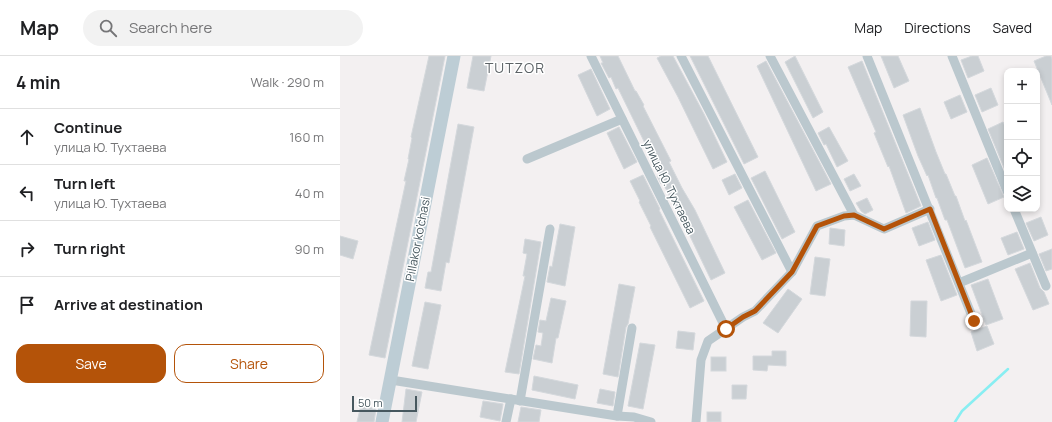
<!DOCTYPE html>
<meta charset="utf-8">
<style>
body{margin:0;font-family:Manrope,sans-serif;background:#f2f2f2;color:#202124}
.controls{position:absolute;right:12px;top:12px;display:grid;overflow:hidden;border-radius:8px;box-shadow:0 2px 6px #0003}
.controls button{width:36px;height:36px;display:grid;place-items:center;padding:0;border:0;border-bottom:1px solid #e0e0e0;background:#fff;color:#202124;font:20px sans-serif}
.scale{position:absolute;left:12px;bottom:10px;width:65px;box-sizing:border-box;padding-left:4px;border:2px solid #47585f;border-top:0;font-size:11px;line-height:14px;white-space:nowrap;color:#47585f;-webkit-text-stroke:3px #fff;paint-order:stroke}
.stop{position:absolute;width:12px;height:12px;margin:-9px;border:3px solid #b45309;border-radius:50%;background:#fff}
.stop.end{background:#b45309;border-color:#fff;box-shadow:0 1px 4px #0008}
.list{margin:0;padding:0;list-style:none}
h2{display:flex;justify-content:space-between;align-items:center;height:52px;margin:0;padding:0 16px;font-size:17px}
h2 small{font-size:13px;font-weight:400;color:#757577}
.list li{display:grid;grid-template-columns:26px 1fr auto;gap:12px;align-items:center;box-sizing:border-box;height:56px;padding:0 16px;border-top:1px solid #e0e0e0}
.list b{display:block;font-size:15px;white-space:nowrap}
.list p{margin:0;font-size:13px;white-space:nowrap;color:#757577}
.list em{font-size:13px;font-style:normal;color:#757577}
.actions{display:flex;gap:8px;padding:12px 16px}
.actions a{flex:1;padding:9px 0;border:1px solid #b45309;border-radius:12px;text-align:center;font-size:14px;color:#b45309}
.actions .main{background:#b45309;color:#fff}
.icon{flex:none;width:22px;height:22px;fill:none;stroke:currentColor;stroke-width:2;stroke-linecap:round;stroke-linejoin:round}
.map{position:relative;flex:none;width:712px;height:366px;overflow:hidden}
header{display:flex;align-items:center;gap:24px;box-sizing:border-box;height:56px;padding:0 20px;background:#fff;border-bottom:1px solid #e0e0e0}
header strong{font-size:19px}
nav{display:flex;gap:22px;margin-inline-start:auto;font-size:14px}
.search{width:280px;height:36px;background:#f2f2f2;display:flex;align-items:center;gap:10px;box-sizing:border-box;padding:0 14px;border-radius:22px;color:#757577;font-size:15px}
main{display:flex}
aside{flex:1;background:#fff}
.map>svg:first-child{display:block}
</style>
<header>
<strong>Map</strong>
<div class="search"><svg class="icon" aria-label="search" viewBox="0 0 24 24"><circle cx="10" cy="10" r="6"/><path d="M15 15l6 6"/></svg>Search here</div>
<nav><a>Map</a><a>Directions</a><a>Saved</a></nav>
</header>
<main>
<aside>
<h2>4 min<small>Walk · 290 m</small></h2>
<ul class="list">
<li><svg class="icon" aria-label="ahead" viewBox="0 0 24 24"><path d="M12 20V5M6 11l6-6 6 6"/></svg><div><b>Continue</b><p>улица Ю. Тухтаева</p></div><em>160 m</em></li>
<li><svg class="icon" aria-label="left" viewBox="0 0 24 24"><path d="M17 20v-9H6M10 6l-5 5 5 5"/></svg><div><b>Turn left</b><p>улица Ю. Тухтаева</p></div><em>40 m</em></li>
<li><svg class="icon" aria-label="right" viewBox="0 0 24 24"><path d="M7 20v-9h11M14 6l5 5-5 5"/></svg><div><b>Turn right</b></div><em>90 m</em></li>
<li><svg class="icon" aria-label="arrive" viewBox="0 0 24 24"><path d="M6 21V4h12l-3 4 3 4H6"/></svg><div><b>Arrive at destination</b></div></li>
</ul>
<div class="actions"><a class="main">Save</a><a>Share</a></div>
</aside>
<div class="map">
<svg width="712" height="366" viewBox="0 0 712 366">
<rect width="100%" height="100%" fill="#f3f0f1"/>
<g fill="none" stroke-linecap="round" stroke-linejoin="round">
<path stroke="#88eef2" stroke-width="2.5" d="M615 366 622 355 668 313"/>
</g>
<g fill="#cacfd3" stroke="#d4d8dc">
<path d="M89 0H105L45 302 29 299 55 176 66 125H64L69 103H68L72 82 71 81Z"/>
<path d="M133 0H151L144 35 127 32Z"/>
<path d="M260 0H278L295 35H296L304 49 303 50 331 105 329 106 342 132 355 154 385 217 371 224 337 153H336L326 133 322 127 321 128 317 120 320 118 278 32 276 33 271 21 269 22 261 7H263Z"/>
<path d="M321 0H333L364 58 387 106 373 113 338 41 317 2Z"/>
<path d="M350 0H368L418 101 404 108Z"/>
<path d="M455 0 483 56 473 62 445 6Z"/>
<path d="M541 0H558L569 25 554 32Z"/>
<path d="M632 0H638L644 15 628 22 621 4Z"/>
<path d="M706 0H711L712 3V49L694 5Z"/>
<path d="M426 5 491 128 476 135 417 10Z"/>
<path d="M522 5 581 150 566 157 549 110 548 111 534 77 536 76 508 11Z"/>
<path d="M251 13 270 53 257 60 238 19Z"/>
<path d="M651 32 658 49 642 56 635 39Z"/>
<path d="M620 39 627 56 611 63 604 46Z"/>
<path d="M580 52 596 96 605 118H606L615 140H616L625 165 626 164 642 206 625 212 607 164H605L597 142H596L588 119 587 120 578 100 563 59Z"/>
<path d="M663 66 667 75V119L648 73Z"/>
<path d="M118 68 134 71 109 207 106 206 101 235 85 232 88 216H91Z"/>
<path d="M279 71 297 106 284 113 267 77Z"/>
<path d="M489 71 508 105 497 111 486 88 484 89 478 77Z"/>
<path d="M647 102 664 141 648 148 632 109Z"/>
<path d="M425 115 455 176 442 183 411 122Z"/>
<path d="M395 118 402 132 389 139 382 124Z"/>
<path d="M514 118 521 130 510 135 504 123Z"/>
<path d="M303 119 320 153 319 154 364 245 350 252 310 171 311 170 299 146 300 145 290 125Z"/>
<path d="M527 142 533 154 525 158 521 155 516 147Z"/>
<path d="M408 144 436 197 422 204 394 151Z"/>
<path d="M701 161 708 179 694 185 686 167Z"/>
<path d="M588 166 595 184 579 190 572 172Z"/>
<path d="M220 168 235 171 225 230 207 226 210 210 212 211Z"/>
<path d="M490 172 505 174 504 190 489 188Z"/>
<path d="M677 176 684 193 668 199 661 182Z"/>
<path d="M0 180 18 185 13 203 0 199Z"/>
<path d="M185 183 201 186 179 318 165 316 185 220H183L187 198 183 197Z"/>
<path d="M712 193V213L706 215 699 198Z"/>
<path d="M601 199 617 239 601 245 586 204Z"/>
<path d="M475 201 490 203 485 240 470 238Z"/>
<path d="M690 207 700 232 704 236 709 248 693 254 675 213Z"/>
<path d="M648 223 663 263 646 269 631 229Z"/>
<path d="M279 228 295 231 288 268 286 271 278 321 263 318Z"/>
<path d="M448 233 462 243 438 277 423 267Z"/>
<path d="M211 242 226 245 218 282H216L212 307 193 303 196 289 201 290 203 277 198 276 200 264 206 265Z"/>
<path d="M571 245H587L586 281 570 280Z"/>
<path d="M85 246 101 249 88 313 72 310Z"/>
<path d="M647 270 654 288 637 295 631 276Z"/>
<path d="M338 275 355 277 353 294 336 292Z"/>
<path d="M300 287 315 289 303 353 288 350Z"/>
<path d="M432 295H446V310L428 309 427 315 413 314V300H432Z"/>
<rect x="371" y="301" width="15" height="14"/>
<path d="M194 320 238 329 235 343 192 334Z"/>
<path d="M392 329H407L406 343H392Z"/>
<path d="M66 333 82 336 76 366H62Z"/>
<path d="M260 333 275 336 273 350 257 347Z"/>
<path d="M143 345 163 348 160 365 140 361Z"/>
<path d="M21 349 36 353 34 366H17Z"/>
<path d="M181 351 201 354 199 366H178Z"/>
<rect x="367" y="356" width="14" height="10"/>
</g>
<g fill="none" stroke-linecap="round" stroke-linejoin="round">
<g stroke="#bbc8ce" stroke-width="9">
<path d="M251 0 386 273"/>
<path d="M341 0 452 216"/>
<path d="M430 0 514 159"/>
<path d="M527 0 634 265"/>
<path d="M612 0 667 135"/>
<path d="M187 103 282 63"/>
<path d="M674 153 706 230"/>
<path d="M619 227 692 197"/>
<path d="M51 324 277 360 294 361 311 366"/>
<path d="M180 345 210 173"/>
<path d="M277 360 292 272"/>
<path d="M166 366 171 343"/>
<path d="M356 366 361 304 368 285 403 261 415 255 452 216 477 170 504 160 514 159 544 173 590 153"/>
</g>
<path stroke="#bdcdd5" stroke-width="13" d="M42 366 114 0"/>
</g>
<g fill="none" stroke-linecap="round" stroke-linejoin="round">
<path stroke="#b45309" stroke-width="5" d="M386 273 403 261 415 255 452 216 477 170 504 160 514 159 544 173 590 153 634 265"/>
</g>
<g text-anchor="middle" stroke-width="3" stroke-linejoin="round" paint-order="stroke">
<g font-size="12" fill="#47585f" stroke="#fff">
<text transform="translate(329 131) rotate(64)" y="4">улица Ю. Тухтаева</text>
<text transform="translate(78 183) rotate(-79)" y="4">Pillakor ko'chasi</text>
</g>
<g font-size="14" letter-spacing="1" fill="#5c6266" stroke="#fff">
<text x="175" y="17">TUTZOR</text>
</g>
</g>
</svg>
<div class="controls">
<button>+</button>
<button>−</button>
<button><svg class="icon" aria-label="locate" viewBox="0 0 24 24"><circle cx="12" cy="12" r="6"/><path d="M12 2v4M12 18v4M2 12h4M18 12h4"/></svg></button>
<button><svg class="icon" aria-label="layers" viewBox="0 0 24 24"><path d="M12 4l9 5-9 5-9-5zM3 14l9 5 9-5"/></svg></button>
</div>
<div class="scale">50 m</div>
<div class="stop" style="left:386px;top:273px"></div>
<div class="stop end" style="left:634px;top:265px"></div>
</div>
</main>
